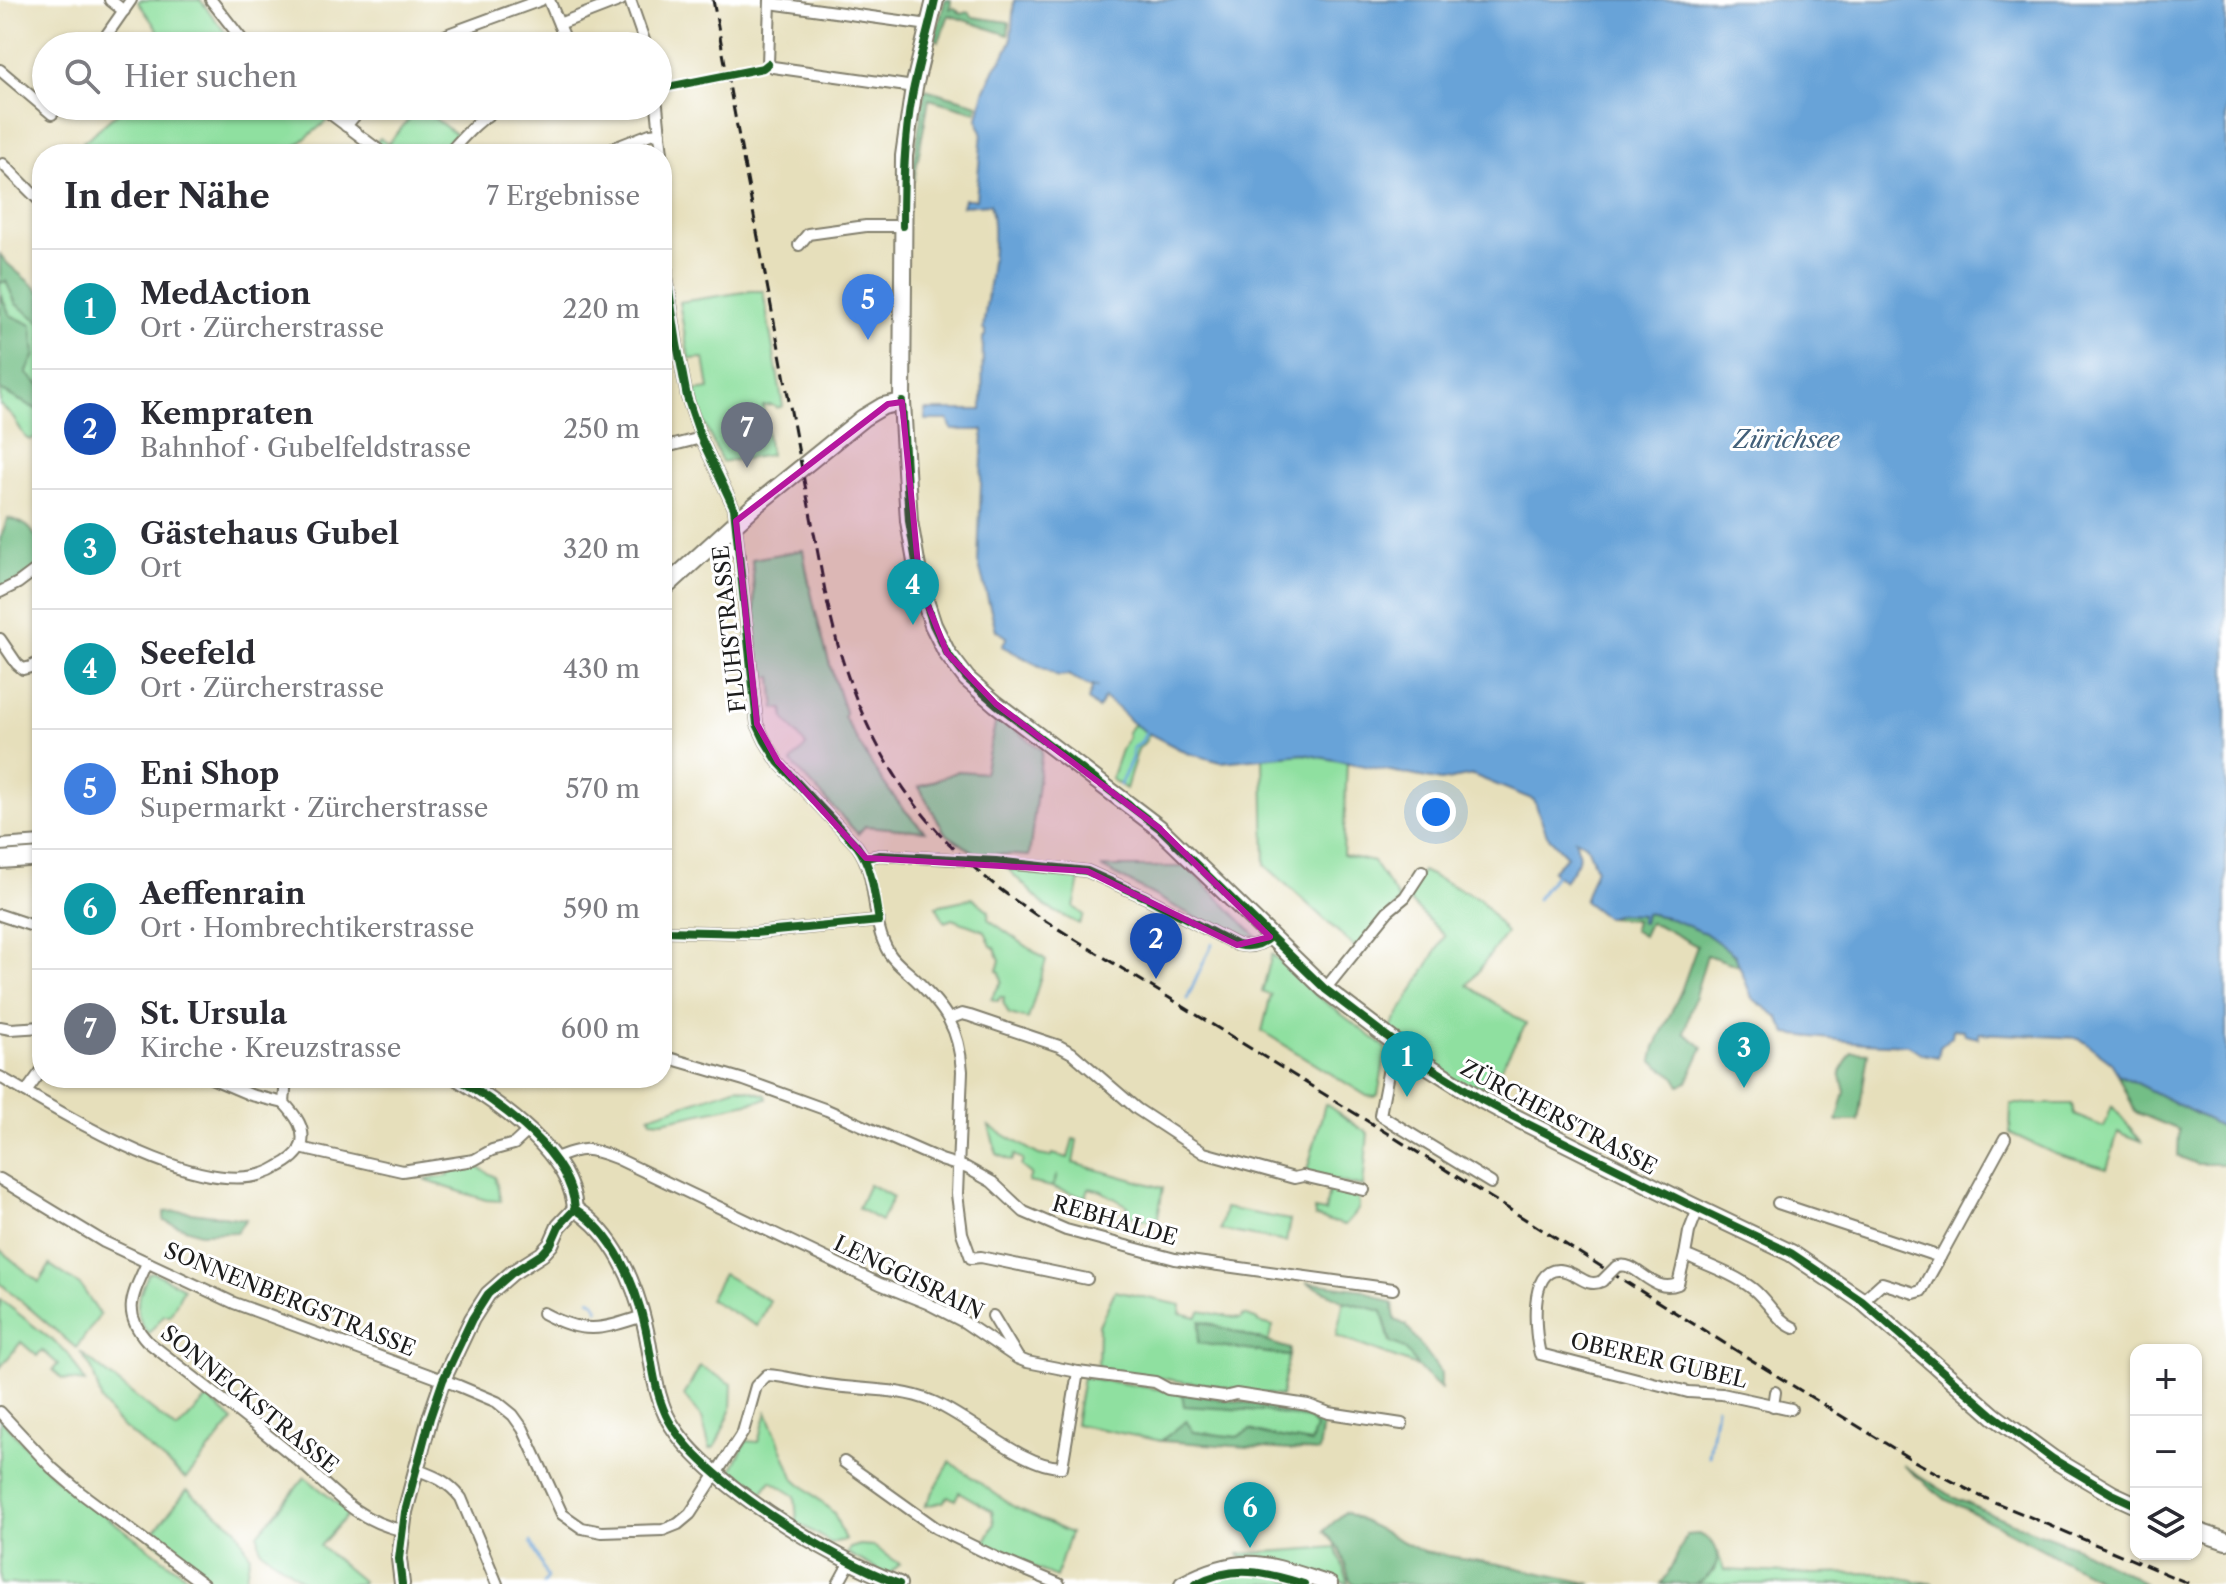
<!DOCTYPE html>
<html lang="de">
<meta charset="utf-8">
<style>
body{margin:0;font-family:"Libre Caslon Text",serif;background:#f2f2f3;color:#2b2b33}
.controls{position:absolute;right:24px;bottom:24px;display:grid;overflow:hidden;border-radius:16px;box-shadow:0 2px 6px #0004}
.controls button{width:72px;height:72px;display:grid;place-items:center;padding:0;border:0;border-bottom:2px solid #e1e1e2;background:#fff;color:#2b2b33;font:40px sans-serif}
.you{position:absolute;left:1436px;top:812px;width:28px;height:28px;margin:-20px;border:6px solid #fff;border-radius:50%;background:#1a73e8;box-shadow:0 0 0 12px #1a73e833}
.badge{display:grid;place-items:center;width:52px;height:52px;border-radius:50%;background:#b5179e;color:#fff;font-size:26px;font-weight:700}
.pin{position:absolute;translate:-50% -66px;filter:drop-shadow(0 2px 4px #0008)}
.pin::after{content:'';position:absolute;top:42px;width:28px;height:24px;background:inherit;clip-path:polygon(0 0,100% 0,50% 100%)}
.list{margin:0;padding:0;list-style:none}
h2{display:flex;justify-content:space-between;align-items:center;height:104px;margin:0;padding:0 32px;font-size:34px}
h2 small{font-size:26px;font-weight:400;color:#7c7c81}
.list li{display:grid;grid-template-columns:52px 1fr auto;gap:24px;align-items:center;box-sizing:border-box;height:120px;padding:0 32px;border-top:2px solid #e1e1e2}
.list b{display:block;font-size:30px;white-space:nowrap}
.list p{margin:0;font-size:26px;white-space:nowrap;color:#7c7c81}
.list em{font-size:26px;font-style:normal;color:#7c7c81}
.icon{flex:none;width:44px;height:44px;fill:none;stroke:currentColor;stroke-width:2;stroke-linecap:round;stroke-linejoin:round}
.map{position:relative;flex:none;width:2226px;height:1584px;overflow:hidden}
.search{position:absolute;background:#fff;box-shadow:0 2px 6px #0004;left:32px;top:32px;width:640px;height:88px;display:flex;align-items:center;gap:20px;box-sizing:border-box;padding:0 28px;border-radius:44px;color:#7c7c81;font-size:30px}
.panel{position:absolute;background:#fff;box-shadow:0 2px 6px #0004;left:32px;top:144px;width:640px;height:944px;border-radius:32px}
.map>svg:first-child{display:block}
</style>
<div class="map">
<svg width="2226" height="1584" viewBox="0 0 2226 1584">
<rect width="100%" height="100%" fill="#fff"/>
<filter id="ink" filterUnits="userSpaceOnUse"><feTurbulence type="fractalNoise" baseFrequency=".0125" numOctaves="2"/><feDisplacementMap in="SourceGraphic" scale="16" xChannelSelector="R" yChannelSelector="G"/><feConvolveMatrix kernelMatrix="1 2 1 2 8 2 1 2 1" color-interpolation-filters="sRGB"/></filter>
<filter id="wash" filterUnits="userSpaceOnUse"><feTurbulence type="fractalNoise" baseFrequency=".006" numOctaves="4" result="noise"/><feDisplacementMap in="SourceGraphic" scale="32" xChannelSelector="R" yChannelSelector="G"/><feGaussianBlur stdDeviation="1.8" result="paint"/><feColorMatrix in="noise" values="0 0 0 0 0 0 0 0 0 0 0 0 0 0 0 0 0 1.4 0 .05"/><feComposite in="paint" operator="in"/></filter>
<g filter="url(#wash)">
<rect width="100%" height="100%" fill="#e6dfbb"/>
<g fill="#8fe0a0" stroke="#567e5e" stroke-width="2">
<path d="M139 0H200L236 46H169L138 2Z"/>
<path d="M126 106H309L328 120 286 154H97L83 142Z"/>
<path d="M422 109 458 136 442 154H391L375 143 380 138 388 144 415 112Z"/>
<path d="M6 281 16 304 42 323V387L26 373 35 355C21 333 0 309 0 283Z"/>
<path d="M751 291H763L783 406 777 408 772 405 763 406 770 455 722 462 701 416 695 391 709 389 704 358 689 359 679 302Z"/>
<path d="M0 390 42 412V433L30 440 26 438 12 416 0 405Z"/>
<path d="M803 550C812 606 827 659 845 712L844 717C867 758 890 799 925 831L865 826 858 834 791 762 806 746 785 719 783 709H775L772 677H759L752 559Z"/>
<path d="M997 716 1042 750 1029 856 975 853 945 833 919 787 958 771 984 773Z"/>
<path d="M1134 724 1149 734 1145 742 1138 749 1126 789 1111 779 1121 750 1128 737 1127 732Z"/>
<path d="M1304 754 1347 762 1343 855 1373 862 1400 901 1357 949 1265 865 1263 757Z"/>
<path d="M1101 867H1188L1256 936 1250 940 1234 938Z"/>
<path d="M1007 868 1081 876 1074 907 1084 915 1079 924 1046 907Z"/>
<path d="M1422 871 1480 899 1506 933 1468 985 1526 1024 1482 1100 1386 1036 1445 936 1405 897Z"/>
<path d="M973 898 989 911 988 919 1046 960 1028 1019 1009 1014 1003 1002 1004 997H1000L998 1001 991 999 1002 981 1000 972 997 971 1000 960 995 948 991 946 985 931 952 919 945 922 936 906Z"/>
<path d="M1272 954 1308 989 1385 1047 1386 1051 1378 1095 1375 1097 1367 1096 1262 1031 1271 995 1262 992Z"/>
<path d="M738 1087 766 1095 767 1099 663 1121 651 1120 649 1116Z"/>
<path d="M1325 1104C1340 1113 1353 1125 1368 1133L1363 1187 1306 1174Z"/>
<path d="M2011 1104H2072L2074 1115 2104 1127 2112 1106 2141 1141 2118 1132 2107 1169 2055 1154 2010 1133Z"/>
<path d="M989 1126 1039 1155 1050 1157 1052 1154 1068 1158 1073 1139 1077 1140 1073 1163 1163 1188 1157 1222 1128 1216V1206L1101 1191 1089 1188 1086 1197 1053 1188 1057 1175 1052 1187 1028 1182 1031 1174 1021 1166 1023 1160 1015 1155 1012 1161 997 1154Z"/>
<path d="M472 1164 495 1177 501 1201 486 1200 424 1180 449 1176 448 1168Z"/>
<path d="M869 1184 893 1197 881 1221 858 1208Z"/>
<path d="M1330 1185 1354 1191C1364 1210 1358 1210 1345 1225L1315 1217 1314 1210 1325 1212Z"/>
<path d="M1225 1208 1290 1220 1286 1242 1220 1230Z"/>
<path d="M0 1250 39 1282 50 1265 81 1286 100 1315 76 1348 0 1283Z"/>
<path d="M153 1272 184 1288 170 1315H164L148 1334C131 1311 138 1298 148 1274Z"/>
<path d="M723 1274 770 1301 757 1326 709 1299Z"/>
<path d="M1115 1291 1181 1305 1180 1313 1197 1317 1201 1311 1240 1319 1244 1315 1258 1320V1322L1273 1326 1268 1342 1201 1321 1198 1343 1289 1356 1281 1396 1098 1369 1099 1325Z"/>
<path d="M0 1299 68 1353 85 1382 62 1379 53 1370 58 1364 42 1350 37 1356 21 1342 0 1368Z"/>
<path d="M1344 1301 1382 1311 1390 1343C1404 1345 1413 1353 1417 1366L1336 1336Z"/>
<path d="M80 1352 177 1430 208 1398 233 1421 186 1479 115 1420 102 1402 92 1369Z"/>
<path d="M700 1366 732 1384 731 1410 715 1447 710 1449 702 1418 684 1396Z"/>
<path d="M1083 1377 1182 1393 1310 1419 1317 1427 1311 1443C1291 1439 1269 1438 1251 1430L1237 1437 1194 1432 1185 1422 1161 1441 1075 1424Z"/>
<path d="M767 1412 793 1477 834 1513 845 1540 831 1543 797 1522 795 1496 771 1481 759 1497 729 1475 746 1441 758 1442Z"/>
<path d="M0 1418 56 1479 197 1584H0Z"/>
<path d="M950 1462 1014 1507 1070 1533 1056 1577 982 1547 994 1524 992 1511 959 1492 955 1500 948 1496 943 1502 925 1506Z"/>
<path d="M305 1477 349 1513 320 1546 362 1581 361 1584H307L260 1549 258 1534Z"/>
<path d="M187 1490 236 1528 250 1555 245 1581 236 1584H210L149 1538Z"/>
<path d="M860 1545 873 1546 900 1564 888 1575 847 1553 850 1548Z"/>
<path d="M1336 1547 1349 1584 1269 1561 1240 1557 1239 1554Z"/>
<path d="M1718 1553 1724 1570 1810 1574 1875 1573 1934 1584H1696L1714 1571Z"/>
<path d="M1236 1572H1263L1302 1584H1196Z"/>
</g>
<g fill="#73be86" stroke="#486d51" stroke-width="2">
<path d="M945 0H951L950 9 955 8 961 14 969 12 973 17 1009 22 1008 35 949 15 939 41 935 38Z"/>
<path d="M925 89 978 104 976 112 929 99 914 180H911Z"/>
<path d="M0 254 8 264 42 293V323L16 304 6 281 0 283Z"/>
<path d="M0 294 10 315 32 325 35 355 26 373 42 387V412L0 390Z"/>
<path d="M8 518C28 524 31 527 41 546L38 550 42 555V565L0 592V539Z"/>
<path d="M1645 913C1675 918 1728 936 1740 966L1707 955 1684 1033 1703 1047 1687 1082 1680 1086 1674 1076 1652 1061 1655 1047 1681 991 1697 946 1658 925 1649 923 1643 936 1633 930 1635 920 1606 918 1618 914 1641 915 1643 923Z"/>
<path d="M1852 1052 1868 1053 1858 1121H1837L1845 1092 1840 1072Z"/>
<path d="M2118 1074 2226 1129V1164H2197L2178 1156 2179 1130 2135 1112Z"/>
<path d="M183 1211 246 1219 237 1232 200 1233 164 1221V1212Z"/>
<path d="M1306 1282 1364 1290 1393 1304 1395 1320 1406 1325 1441 1373V1389C1434 1382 1425 1375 1418 1367 1408 1355 1409 1347 1391 1343L1382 1311 1344 1301Z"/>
<path d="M1200 1321 1290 1349 1289 1356 1198 1343Z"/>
<path d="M1182 1393 1324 1414 1319 1452 1161 1441 1186 1421 1194 1432 1237 1437 1251 1430C1269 1438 1290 1439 1311 1443L1316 1427 1309 1419 1263 1411 1184 1406Z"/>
<path d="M1903 1465 1955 1498 2008 1521 2076 1547 2144 1582 2140 1584H2102L2095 1577 1966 1509 1946 1500Z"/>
<path d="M1345 1512 1423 1552 1499 1564 1592 1584H1354L1350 1580 1340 1549 1324 1531Z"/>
<path d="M1698 1534C1730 1544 1718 1578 1694 1584 1684 1584 1671 1584 1661 1584L1668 1574 1687 1535Z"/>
</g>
<path fill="#68a3d8" stroke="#42607a" stroke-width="2" d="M1014 0H2226V1129L2118 1074 2110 1061 2079 1038 1979 1033 1978 1038 1965 1035 1964 1030 1953 1029 1952 1036 1940 1047 1938 1057 1923 1054 1908 1045 1864 1043 1787 1034 1778 1017 1752 998 1735 955 1705 933 1666 917 1645 913 1643 923 1640 922 1641 915 1618 914 1606 918 1584 901 1596 868 1586 844 1575 839C1583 861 1577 864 1564 881L1552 871 1567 856 1547 835 1534 800 1473 775 1441 781 1304 754 1221 762 1187 753 1146 732 1131 722 1119 709 1104 698 1098 709 1088 700 1093 686 1098 687 1092 685 1091 687 1068 675 1058 676 1002 646 1007 637 996 630 978 562 983 430H952L948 420H926L925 410H982L983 337 985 336V330L983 329C987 294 999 238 990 204L962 206 964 199H976L982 131 979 126 978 118 984 92 995 68 1004 56 1011 41Z"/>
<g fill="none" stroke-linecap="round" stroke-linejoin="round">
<g stroke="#68a3d8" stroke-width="3">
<path d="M1120 785 1132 758 1133 748 1142 741 1146 732"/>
<path d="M1537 899 1556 874"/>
<path d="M1187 999 1212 944"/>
<path d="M590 1299 595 1302 598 1309"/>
<path d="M1709 1456 1716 1407"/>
<path d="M531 1542 547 1578 543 1584"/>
</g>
</g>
</g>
<g filter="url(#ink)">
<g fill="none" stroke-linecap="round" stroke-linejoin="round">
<defs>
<g id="street">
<path d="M110 0 124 11"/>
<path d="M211 0 247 46"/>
<path d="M549 0 568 46"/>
<path d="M630 0 646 46"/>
<path d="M770 0 768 64 773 67 914 87"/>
<path d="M770 3 929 25"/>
<path d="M559 24 621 0"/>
<path d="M99 46 131 0"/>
<path d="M425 46 451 33 541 0"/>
<path d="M0 70 52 114 58 106"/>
<path d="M320 106 384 154"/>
<path d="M657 106 662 154"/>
<path d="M346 126 363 106"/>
<path d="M448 154C464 136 482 115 504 106"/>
<path d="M599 154 650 134 660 133"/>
<path d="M662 161 667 277 677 344 687 397 701 438 734 508 757 724 765 741 778 762 857 846C880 878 869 920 889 953 895 963 907 971 915 979 946 1009 959 1028 962 1071L957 1194 962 1233 971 1258 981 1257 1087 1279"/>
<path d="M3 164 42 203"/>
<path d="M799 245 808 234 866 226H903"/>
<path d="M662 448 701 438"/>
<path d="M713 542 728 545 740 556"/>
<path d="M0 592 18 583 42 565"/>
<path d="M0 639 17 664 23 669 31 667 42 660"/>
<path d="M0 845 42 842"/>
<path d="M866 858 880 855 952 859"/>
<path d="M983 861 1087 871 1145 897 1237 945C1250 948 1260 946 1270 937"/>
<path d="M0 915 42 929"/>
<path d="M662 931 755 933 879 921"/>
<path d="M1325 989 1388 911 1405 897 1422 871"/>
<path d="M949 1019 962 1014 970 1016 1059 1046 1072 1053 1137 1109 1204 1153 1294 1178 1303 1176 1364 1190"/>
<path d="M0 1027 11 1029 42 1027"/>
<path d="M1394 1042 1380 1115 1491 1183"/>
<path d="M662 1056 744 1080 827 1110 941 1160 967 1168 992 1182 1024 1212 1066 1230 1175 1259 1393 1289"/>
<path d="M0 1077C60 1111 212 1210 278 1167 286 1163 297 1156 301 1147 307 1129 295 1115 284 1103L286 1078"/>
<path d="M211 1078 251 1095 284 1103"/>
<path d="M26 1092 42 1070"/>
<path d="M300 1148 402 1171 474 1160 492 1150 514 1144 529 1130"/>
<path d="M553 1159C582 1147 587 1147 616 1158L880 1284 927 1303 964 1322 1017 1358 1027 1362 1078 1372 1155 1382 1168 1389 1224 1397 1236 1394 1308 1405 1329 1413 1402 1424"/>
<path d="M0 1179 104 1242 234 1303 459 1386 497 1402 513 1415 523 1429 562 1514 582 1528 602 1532 663 1530 678 1524 690 1514 743 1432 756 1386 767 1375C787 1376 807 1383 827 1385 860 1390 901 1388 931 1401 969 1416 1022 1467 1062 1467L1078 1372"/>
<path d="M1778 1203 1940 1257 1921 1291 1914 1293 1882 1283 1862 1301"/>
<path d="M1698 1209 1689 1232 1685 1255C1707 1265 1734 1274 1753 1289 1768 1301 1776 1320 1794 1328"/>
<path d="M1940 1257 2005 1138"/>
<path d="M147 1263C133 1295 121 1312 147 1341 195 1379 245 1416 292 1455 329 1485 351 1519 401 1530"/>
<path d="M1616 1267C1637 1258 1650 1295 1678 1284L1679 1280 1685 1255"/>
<path d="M1602 1281C1586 1289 1576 1271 1560 1270 1528 1267 1535 1335 1540 1354L1688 1392 1722 1394 1791 1409"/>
<path d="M543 1313C584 1335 600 1330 643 1316"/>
<path d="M993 1316 1017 1356"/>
<path d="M1773 1406 1775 1392"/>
<path d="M0 1412 52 1468 81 1493 203 1584"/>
<path d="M844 1462 936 1528 999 1559 1059 1584"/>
<path d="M415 1469C434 1476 448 1481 461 1498L497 1584"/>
<path d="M838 1584 850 1562"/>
</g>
<g id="secondary">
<path d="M457 1078C501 1105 571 1153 575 1209"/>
<path d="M575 1209C614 1233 635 1283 645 1326 652 1356 653 1387 666 1415 697 1479 833 1559 899 1584"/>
<path d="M402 1584 399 1559 405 1512 430 1418 443 1380 472 1319 488 1294 512 1273 542 1254 551 1244 559 1226 575 1209"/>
<path d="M1182 1584C1245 1551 1267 1564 1330 1584"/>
</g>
<g id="primary">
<path d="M935 0 914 87 904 156 902 402 909 521 920 585 933 625 947 653 967 679 996 704 1159 828 1325 989 1414 1057 1482 1100 1514 1117 1686 1203 1791 1253 1862 1301 1994 1416 2053 1459 2112 1494 2136 1505"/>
<path d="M662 590 752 508 863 418 883 406 902 402"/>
<path d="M0 860 42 857"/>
<path d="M2196 1531 2226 1541"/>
</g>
</defs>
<use href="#street" stroke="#817e6c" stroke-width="14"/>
<use href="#secondary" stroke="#817e6c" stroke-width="18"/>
<use href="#primary" stroke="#817e6c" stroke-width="20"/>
<use href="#street" stroke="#fff" stroke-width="10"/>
<use href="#secondary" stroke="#fff" stroke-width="14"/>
<use href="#primary" stroke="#fff" stroke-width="16"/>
<path stroke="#1c1c1c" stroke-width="3" stroke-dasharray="12 6" stroke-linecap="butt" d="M713 0 826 596C855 736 916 835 1036 915L1914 1461 1980 1496 2190 1584"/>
<defs>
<g id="street-bridge">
<path d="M952 859 983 861"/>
<path d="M1602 1281 1616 1267"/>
</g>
</defs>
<use href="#street-bridge" stroke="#817e6c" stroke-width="14" stroke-linecap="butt"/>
<use href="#street-bridge" stroke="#fff" stroke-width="10"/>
<defs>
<g id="cycleway">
<path d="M658 89 763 68 768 64"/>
<path d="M662 161 667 277 677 344 687 397 701 438 734 508 757 724 765 741 778 762 857 846C873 868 874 894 879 921L755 933 662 931"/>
<path d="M903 226C903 183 904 139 912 96 918 64 928 32 935 0"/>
<path d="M902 402 909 521 920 585 933 625 947 653 967 679 996 704 1159 828 1325 989 1414 1057 1482 1100 1514 1117 1686 1203 1791 1253 1862 1301 1994 1416 2053 1459 2112 1494 2136 1505"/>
<path d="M866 858 880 855 937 858 996 861 1087 871 1145 897 1237 945C1250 948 1260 946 1270 937"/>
<path d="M457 1078C501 1105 571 1153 575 1209"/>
<path d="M575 1209C614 1233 635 1283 645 1326 652 1356 653 1387 666 1415 697 1479 833 1559 899 1584"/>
<path d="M402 1584 399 1559 405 1512 430 1418 443 1380 472 1319 488 1294 512 1273 542 1254 551 1244 559 1226 575 1209"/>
<path d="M1196 1584C1233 1564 1266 1572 1304 1584"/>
</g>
</defs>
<use href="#cycleway" stroke="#fff" stroke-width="13"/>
<use href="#cycleway" stroke="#1b5e20" stroke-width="8"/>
</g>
</g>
<path fill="#b5179e" fill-opacity="0.2" stroke="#b5179e" stroke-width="6" stroke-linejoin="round" d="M902 402 920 585 947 653 996 704 1159 828 1270 937 1237 945 1087 871 866 858 778 762 757 724 736 521 888 404Z"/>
<g text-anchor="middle" stroke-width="6" stroke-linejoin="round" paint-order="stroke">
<g font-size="22" fill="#1c1c1c" stroke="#fff">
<text transform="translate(729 629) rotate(-96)" y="8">FLUHSTRASSE</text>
<text transform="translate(1559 1117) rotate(28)" y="8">ZÜRCHERSTRASSE</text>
<text transform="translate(1115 1220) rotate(16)" y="8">REBHALDE</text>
<text transform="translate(909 1277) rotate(26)" y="8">LENGGISRAIN</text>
<text transform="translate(290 1299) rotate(22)" y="8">SONNENBERGSTRASSE</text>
<text transform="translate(1659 1360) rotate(13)" y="8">OBERER GUBEL</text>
<text transform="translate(250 1399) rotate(39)" y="8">SONNECKSTRASSE</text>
</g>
<g font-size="24" font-style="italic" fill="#42607a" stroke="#fff">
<text x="1786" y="448">Zürichsee</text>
</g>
</g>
</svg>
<div class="controls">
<button>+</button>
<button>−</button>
<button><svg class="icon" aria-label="layers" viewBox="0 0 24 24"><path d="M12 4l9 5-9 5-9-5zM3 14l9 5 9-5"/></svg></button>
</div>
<div class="you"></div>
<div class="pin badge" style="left:1407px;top:1097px;background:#0f9aa8">1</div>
<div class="pin badge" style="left:1156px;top:979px;background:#1a4fb4">2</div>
<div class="pin badge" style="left:1744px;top:1088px;background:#0f9aa8">3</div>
<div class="pin badge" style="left:913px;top:625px;background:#0f9aa8">4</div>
<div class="pin badge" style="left:868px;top:340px;background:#3f7fe0">5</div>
<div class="pin badge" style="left:1250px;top:1548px;background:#0f9aa8">6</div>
<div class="pin badge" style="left:747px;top:468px;background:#6b7280">7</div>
<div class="search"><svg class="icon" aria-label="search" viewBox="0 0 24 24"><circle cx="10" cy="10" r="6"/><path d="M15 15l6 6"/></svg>Hier suchen</div>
<section class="panel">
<h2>In der Nähe<small>7 Ergebnisse</small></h2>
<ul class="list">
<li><span class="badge" style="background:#0f9aa8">1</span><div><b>MedAction</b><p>Ort · Zürcherstrasse</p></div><em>220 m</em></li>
<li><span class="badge" style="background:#1a4fb4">2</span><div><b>Kempraten</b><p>Bahnhof · Gubelfeldstrasse</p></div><em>250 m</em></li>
<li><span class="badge" style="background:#0f9aa8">3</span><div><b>Gästehaus Gubel</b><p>Ort</p></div><em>320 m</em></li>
<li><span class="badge" style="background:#0f9aa8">4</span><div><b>Seefeld</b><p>Ort · Zürcherstrasse</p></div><em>430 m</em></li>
<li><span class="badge" style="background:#3f7fe0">5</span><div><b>Eni Shop</b><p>Supermarkt · Zürcherstrasse</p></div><em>570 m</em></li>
<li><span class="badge" style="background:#0f9aa8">6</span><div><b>Aeffenrain</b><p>Ort · Hombrechtikerstrasse</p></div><em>590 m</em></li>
<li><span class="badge" style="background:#6b7280">7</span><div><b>St. Ursula</b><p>Kirche · Kreuzstrasse</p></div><em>600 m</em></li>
</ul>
</section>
</div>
